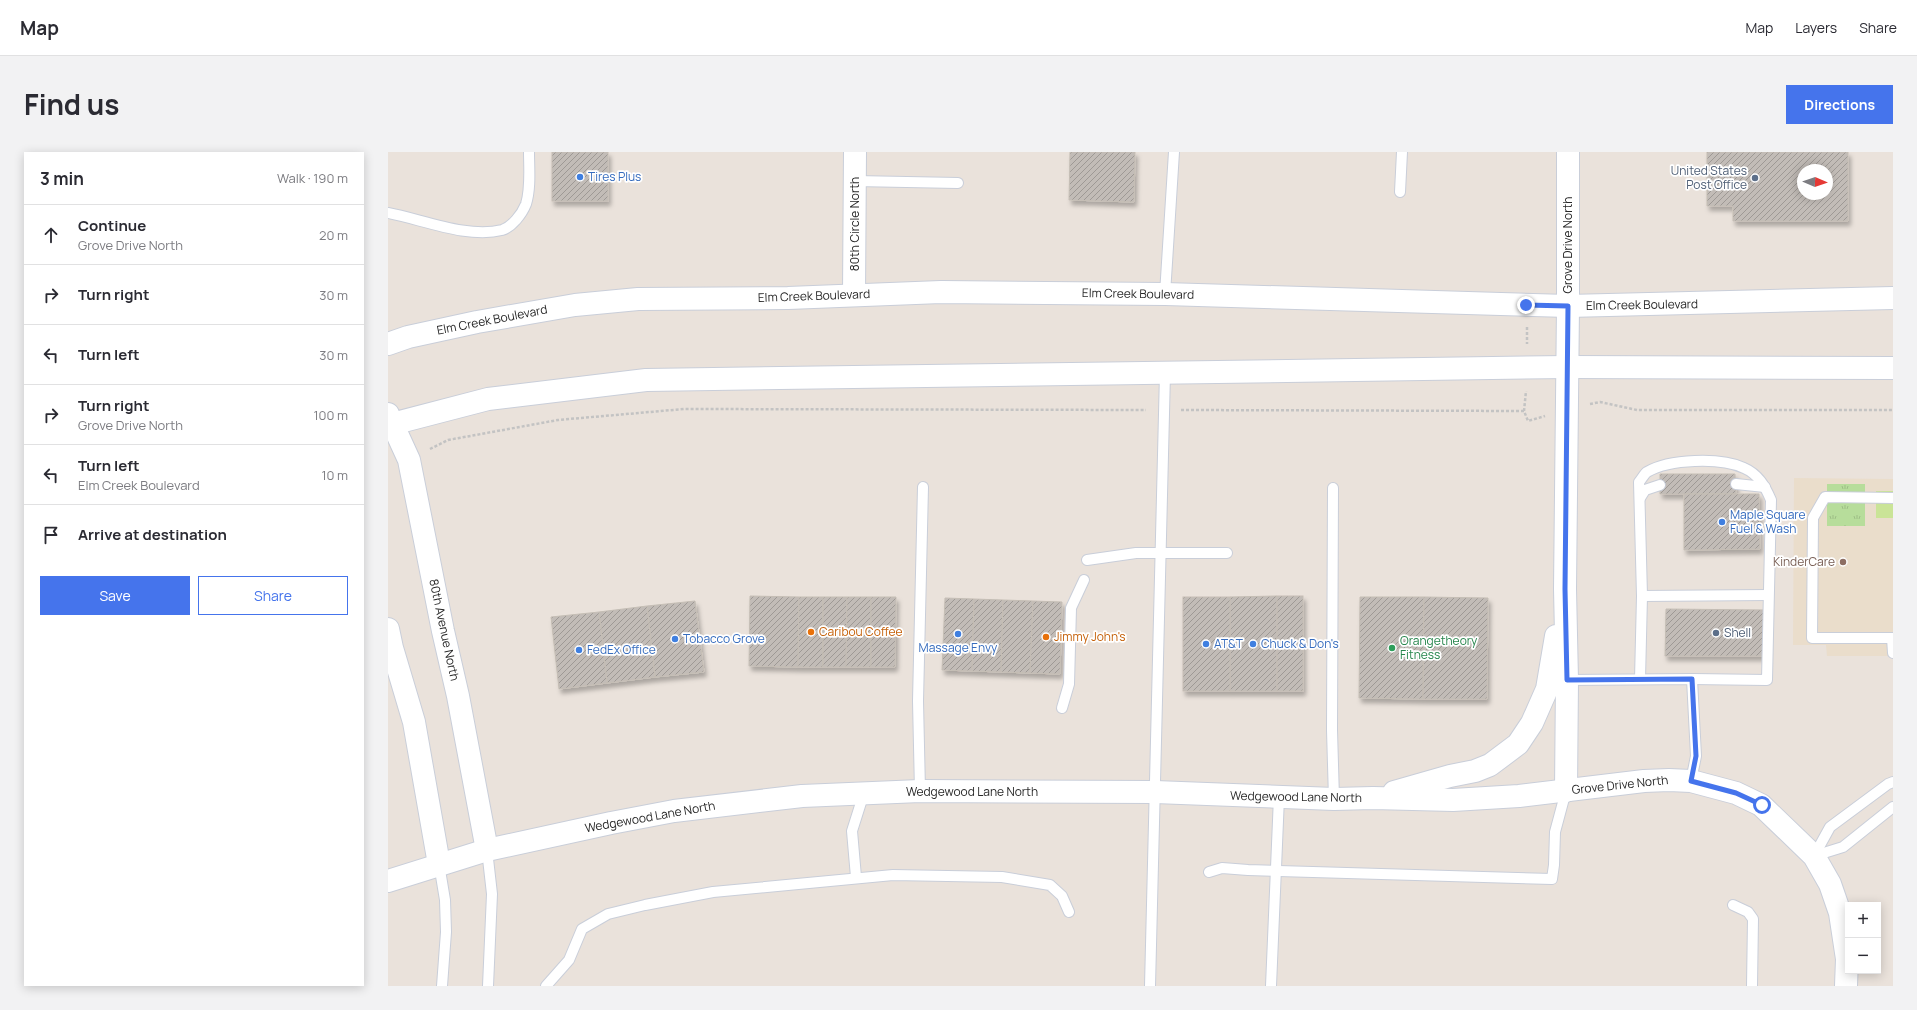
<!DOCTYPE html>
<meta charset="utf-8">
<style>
body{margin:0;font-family:Manrope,sans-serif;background:#f2f2f3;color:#2b2b33}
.controls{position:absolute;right:12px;bottom:12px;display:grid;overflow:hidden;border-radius:0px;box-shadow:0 2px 10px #0003}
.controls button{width:36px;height:36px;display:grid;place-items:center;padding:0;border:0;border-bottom:1px solid #e1e1e2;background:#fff;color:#2b2b33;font:20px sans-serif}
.compass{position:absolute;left:1409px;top:12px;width:36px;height:36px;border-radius:50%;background:#fff;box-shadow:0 2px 10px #0003;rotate:92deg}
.stop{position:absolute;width:12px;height:12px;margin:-9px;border:3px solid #4574ec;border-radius:50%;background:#fff}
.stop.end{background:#4574ec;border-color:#fff;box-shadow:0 1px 4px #0008}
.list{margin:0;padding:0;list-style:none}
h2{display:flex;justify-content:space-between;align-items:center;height:52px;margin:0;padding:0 16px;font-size:17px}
h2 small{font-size:13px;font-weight:400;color:#7c7c81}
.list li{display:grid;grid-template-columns:26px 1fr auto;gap:12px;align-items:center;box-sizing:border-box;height:60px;padding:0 16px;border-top:1px solid #e1e1e2}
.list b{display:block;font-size:15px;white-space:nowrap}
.list p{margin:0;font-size:13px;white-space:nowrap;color:#7c7c81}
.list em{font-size:13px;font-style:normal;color:#7c7c81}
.actions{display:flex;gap:8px;padding:12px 16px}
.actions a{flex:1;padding:9px 0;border:1px solid #4574ec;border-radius:0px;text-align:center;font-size:14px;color:#4574ec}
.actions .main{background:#4574ec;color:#fff}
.icon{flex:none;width:22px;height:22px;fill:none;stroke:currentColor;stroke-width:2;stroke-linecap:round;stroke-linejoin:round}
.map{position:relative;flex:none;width:1505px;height:834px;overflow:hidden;border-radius:0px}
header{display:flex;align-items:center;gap:24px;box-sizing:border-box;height:56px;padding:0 20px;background:#fff;border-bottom:1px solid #e1e1e2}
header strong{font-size:19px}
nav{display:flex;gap:22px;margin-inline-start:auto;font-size:14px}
.intro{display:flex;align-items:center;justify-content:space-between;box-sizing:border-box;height:96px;padding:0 24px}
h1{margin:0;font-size:28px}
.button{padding:10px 18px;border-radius:0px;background:#4574ec;color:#fff;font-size:14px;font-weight:700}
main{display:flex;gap:24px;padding:0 24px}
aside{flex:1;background:#fff;border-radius:0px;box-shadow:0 2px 10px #0003}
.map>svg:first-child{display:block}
</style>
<header>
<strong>Map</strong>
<nav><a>Map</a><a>Layers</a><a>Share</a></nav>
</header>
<div class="intro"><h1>Find us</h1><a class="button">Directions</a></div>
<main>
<aside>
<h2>3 min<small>Walk · 190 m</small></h2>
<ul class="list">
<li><svg class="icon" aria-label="ahead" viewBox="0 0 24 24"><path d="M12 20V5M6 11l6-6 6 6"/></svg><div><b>Continue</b><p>Grove Drive North</p></div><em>20 m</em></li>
<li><svg class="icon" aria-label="right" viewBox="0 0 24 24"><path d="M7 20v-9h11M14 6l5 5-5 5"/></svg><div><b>Turn right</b></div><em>30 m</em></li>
<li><svg class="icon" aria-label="left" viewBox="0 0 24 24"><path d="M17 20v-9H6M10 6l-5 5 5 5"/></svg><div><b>Turn left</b></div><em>30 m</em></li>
<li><svg class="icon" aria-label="right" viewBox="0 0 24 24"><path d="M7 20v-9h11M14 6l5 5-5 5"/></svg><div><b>Turn right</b><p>Grove Drive North</p></div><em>100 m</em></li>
<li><svg class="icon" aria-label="left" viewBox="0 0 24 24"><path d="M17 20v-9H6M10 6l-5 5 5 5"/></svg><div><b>Turn left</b><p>Elm Creek Boulevard</p></div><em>10 m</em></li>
<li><svg class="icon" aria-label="arrive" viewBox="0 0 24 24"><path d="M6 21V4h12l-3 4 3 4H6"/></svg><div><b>Arrive at destination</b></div></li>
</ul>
<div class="actions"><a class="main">Save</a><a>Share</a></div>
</aside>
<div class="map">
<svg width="1505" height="834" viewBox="0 0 1505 834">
<defs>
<pattern id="park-tufts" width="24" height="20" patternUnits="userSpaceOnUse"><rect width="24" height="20" fill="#b7dd9b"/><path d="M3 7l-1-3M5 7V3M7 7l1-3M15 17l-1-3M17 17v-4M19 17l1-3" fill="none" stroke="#9dbe86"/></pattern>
<pattern id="building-hatch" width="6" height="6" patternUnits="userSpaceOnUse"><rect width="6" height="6" fill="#c2bcb7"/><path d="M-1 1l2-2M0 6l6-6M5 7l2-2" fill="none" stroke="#9e9995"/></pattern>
<filter id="shadow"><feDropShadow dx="2.5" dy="4.5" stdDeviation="2" flood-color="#0004"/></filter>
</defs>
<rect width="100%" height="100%" fill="#eae2db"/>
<path fill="#eaddcb" d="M1406 326 1505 327V504H1439L1438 493H1405Z"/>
<rect fill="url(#park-tufts)" x="1439" y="332" width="38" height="42"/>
<rect fill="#cae497" x="1488" y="339" width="17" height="27"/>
<g fill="url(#building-hatch)" stroke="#c5beb5" fill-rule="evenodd" filter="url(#shadow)">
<rect x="164" y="0" width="56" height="49"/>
<path d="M682 0H747L746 50 681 48Z"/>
<path d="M1319 0H1460V69H1345V54H1319ZM1415 18H1439V42H1415Z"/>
<path d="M1272 322H1347L1348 342H1272Z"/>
<path d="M1296 342H1371L1372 397 1296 398Z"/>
<path d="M362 444 411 445 410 515 361 514Z"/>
<path d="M889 444V539H842V445Z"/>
<rect x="889" y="444" width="26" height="95"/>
<path d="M411 445H435V515H410Z"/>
<path d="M435 445H459L458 515H435Z"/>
<path d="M459 445H483V515H458Z"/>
<path d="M483 445H508L507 515H483Z"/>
<rect x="795" y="445" width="47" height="94"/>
<path d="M972 445H1036L1035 547 971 546Z"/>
<path d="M1036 445 1100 446 1099 547H1035Z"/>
<path d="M557 446 586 447 584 519 554 518Z"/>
<path d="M586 447 615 448 613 520 584 519Z"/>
<path d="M615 448 645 449 642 521 613 520Z"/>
<path d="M307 449 316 520 267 525 259 454Z"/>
<path d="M645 449 674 450 672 522 642 521Z"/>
<path d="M259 454 267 525 219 531 211 460Z"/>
<path d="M1278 457 1378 458 1377 504H1277Z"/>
<path d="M211 460 219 531 171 537 163 465Z"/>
</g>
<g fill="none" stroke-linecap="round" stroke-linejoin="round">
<defs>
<g id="service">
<path d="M467 29 570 31"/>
<path d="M1012 40 1014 0"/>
<path d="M0 61C33 67 80 87 114 78 124 75 134 62 138 52 143 36 141 16 141 0"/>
<path d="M777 142 786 0"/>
<path d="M1348 332 1377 335"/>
<path d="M945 336 944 578 946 647"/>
<path d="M1252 346 1257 338 1272 333"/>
<path d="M1505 346 1437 345 1425 366 1424 486H1504L1505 501"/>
<path d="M699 408 748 401H839"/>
<path d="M1254 444 1380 443"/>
<path d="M1252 527 1254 444 1251 330C1254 327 1256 322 1259 320 1281 307 1332 305 1356 316 1370 322 1377 334 1383 348L1379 528 1304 527"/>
<path d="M1179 528 1304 527 1308 604 1303 629"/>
<path d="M674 556 681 532 683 456 696 428"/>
<path d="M532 639 530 549 535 335"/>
<path d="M99 698 104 742 100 834"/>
<path d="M1426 704 1442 675 1500 632 1505 630"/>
<path d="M1426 704 1455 695 1505 655"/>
<path d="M51 712 57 748 58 780 54 834"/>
<path d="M821 720 834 716 860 718 1164 727 1166 713 1167 680 1178 639"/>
<path d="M468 725 464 679 476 641"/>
<path d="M1345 753 1360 760 1365 767 1364 834"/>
<path d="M158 834 181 808 194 777 220 762 257 753 325 740 505 723 614 725 662 733 674 744 681 760"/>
<path d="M762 834 777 221"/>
<path d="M883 834 891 645"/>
</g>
<g id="tertiary">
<path d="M466 143 467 0"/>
<path d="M0 262 21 308 55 479 70 544 99 698"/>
<path d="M0 477 4 496 26 570 51 712"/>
<path d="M1178 639 1179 528 1177 437 1180 154V0"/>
<path d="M1006 640 1062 624 1087 619 1102 613 1130 592 1144 571 1159 537 1168 484"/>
<path d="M0 729 99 698 223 671 286 659 414 644 532 639 767 640 946 647 985 646 1065 648 1131 644 1256 629 1281 628 1303 629 1348 641 1373 653 1426 704 1442 732 1452 761 1459 807 1458 834"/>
</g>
<g id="secondary">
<path d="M0 192 20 185 89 170 187 153 250 147 400 146 553 140 777 142 1180 154 1505 146"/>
<path d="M0 273 100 247 258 228 1180 215 1505 216"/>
</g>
</defs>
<use href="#service" stroke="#c9ced9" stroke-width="12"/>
<use href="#tertiary" stroke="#c9ced9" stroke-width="24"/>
<use href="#secondary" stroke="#c9ced9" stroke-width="24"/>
<g stroke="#c3c3c3" stroke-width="2.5" stroke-dasharray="3 2" stroke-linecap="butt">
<path d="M1139 175V192"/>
<path d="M1202 252 1212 250 1249 258H1505"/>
<path d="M793 258 1136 259 1140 269 1157 264"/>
<path d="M1136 259 1138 239"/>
<path d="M42 297 60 288 170 268 296 257 758 258"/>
</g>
<use href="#service" stroke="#fff" stroke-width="10"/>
<use href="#tertiary" stroke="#fff" stroke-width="22"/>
<use href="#secondary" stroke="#fff" stroke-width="22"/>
</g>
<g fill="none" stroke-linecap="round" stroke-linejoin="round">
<path stroke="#4574ec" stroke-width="5" d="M1138 153 1180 154 1177 437 1179 528 1304 527 1308 604 1303 629 1348 641 1374 653"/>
</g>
<g fill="#3f7fe0" stroke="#fff" stroke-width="1.5">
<circle cx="192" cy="25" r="4"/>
<circle cx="1334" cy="370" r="4"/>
<circle cx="570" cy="482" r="4"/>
<circle cx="287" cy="487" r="4"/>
<circle cx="818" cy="492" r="4"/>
<circle cx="865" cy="492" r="4"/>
<circle cx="191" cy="498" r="4"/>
</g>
<g fill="#5c6f8a" stroke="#fff" stroke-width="1.5">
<circle cx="1367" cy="26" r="4"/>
<circle cx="1328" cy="481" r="4"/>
</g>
<circle fill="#8d6e63" stroke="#fff" stroke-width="1.5" cx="1455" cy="410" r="4"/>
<g fill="#e8710a" stroke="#fff" stroke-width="1.5">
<circle cx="423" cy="480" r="4"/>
<circle cx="658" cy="485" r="4"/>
</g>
<circle fill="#2e9e5b" stroke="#fff" stroke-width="1.5" cx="1004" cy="496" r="4"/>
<g text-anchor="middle" stroke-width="3.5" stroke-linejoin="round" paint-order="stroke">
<g font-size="12" fill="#4e5e75" stroke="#fff" text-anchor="end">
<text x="1359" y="23">United States<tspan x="1359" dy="14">Post Office</tspan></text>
<text x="1336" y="485" text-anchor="start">Shell</text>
</g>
<g font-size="12" fill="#366cbe" stroke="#fff" text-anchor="start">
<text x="200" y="29">Tires Plus</text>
<text x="1342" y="367">Maple Square<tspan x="1342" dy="14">Fuel &amp; Wash</tspan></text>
<text x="295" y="491">Tobacco Grove</text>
<text x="826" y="496">AT&amp;T</text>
<text x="873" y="496">Chuck &amp; Don's</text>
<text x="570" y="500" text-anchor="middle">Massage Envy</text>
<text x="199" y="502">FedEx Office</text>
</g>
<g font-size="12" fill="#282828" stroke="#fff">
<text transform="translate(467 72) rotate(-90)" y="4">80th Circle North</text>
<text transform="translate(1180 93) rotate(-90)" y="4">Grove Drive North</text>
<text transform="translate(750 142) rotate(1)" y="4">Elm Creek Boulevard</text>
<text transform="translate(426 144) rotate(-2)" y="4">Elm Creek Boulevard</text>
<text transform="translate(1254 153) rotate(-1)" y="4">Elm Creek Boulevard</text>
<text transform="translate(104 168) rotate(-11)" y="4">Elm Creek Boulevard</text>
<text transform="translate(56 478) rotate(78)" y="4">80th Avenue North</text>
<text transform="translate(1232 633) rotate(-6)" y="4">Grove Drive North</text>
<text x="584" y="644">Wedgewood Lane North</text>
<text transform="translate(908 645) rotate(1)" y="4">Wedgewood Lane North</text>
<text transform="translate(262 665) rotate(-10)" y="4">Wedgewood Lane North</text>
</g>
<g font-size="12" fill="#785e54" stroke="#fff" text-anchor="end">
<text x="1447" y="414">KinderCare</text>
</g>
<g font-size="12" fill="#c56008" stroke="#fff" text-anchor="start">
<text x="431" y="484">Caribou Coffee</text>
<text x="666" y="489">Jimmy John's</text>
</g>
<g font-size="12" fill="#27864d" stroke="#fff" text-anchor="start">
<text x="1012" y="493">Orangetheory<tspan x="1012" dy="14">Fitness</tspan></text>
</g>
</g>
</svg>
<div class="controls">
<button>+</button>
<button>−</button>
</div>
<svg class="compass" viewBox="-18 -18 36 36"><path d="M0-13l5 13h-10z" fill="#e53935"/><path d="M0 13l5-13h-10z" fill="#7c7c81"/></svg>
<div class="stop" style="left:1374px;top:653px"></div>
<div class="stop end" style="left:1138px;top:153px"></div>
</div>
</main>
